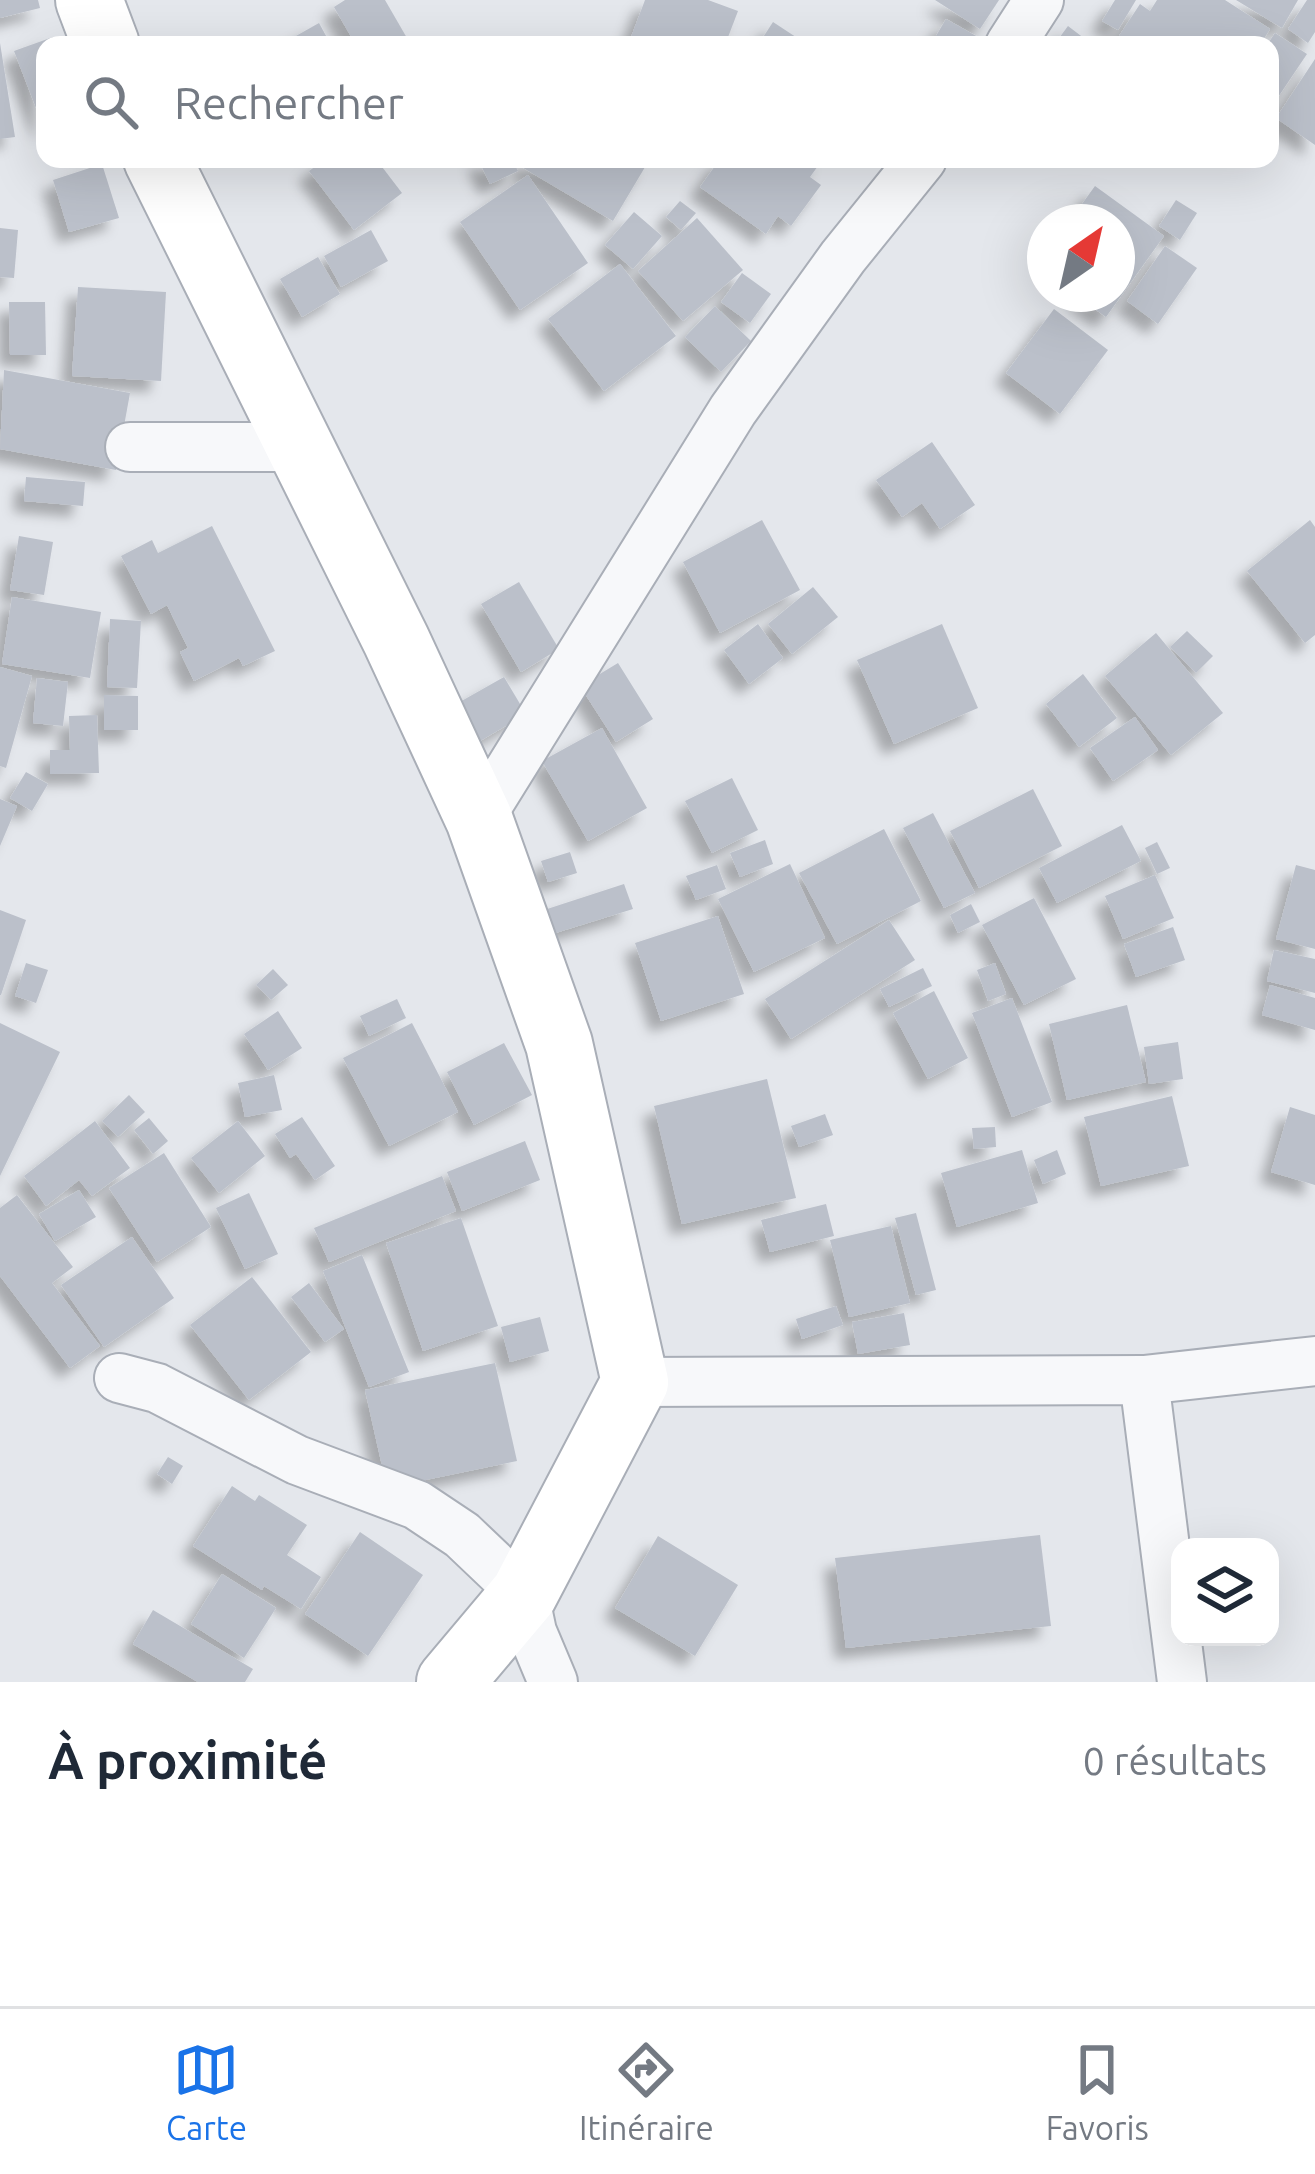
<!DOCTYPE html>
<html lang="fr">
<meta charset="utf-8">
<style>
body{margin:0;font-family:Ubuntu,sans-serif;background:#f6f6f7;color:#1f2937}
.controls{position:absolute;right:36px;bottom:36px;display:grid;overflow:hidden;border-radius:24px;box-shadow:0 12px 48px #0002}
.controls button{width:108px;height:108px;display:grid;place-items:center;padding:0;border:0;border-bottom:3px solid #e0e1e3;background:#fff;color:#1f2937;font:60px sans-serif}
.compass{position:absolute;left:1027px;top:204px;width:108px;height:108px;border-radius:50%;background:#fff;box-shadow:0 12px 48px #0002;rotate:34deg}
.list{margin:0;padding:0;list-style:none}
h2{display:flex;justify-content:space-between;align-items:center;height:156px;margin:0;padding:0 48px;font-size:51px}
h2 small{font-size:39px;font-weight:400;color:#747a83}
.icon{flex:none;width:66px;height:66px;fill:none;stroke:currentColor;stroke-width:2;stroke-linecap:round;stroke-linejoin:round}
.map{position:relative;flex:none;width:1315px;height:1682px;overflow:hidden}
.search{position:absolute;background:#fff;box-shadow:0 12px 48px #0002;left:36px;right:36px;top:36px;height:132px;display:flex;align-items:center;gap:30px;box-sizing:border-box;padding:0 42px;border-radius:24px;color:#747a83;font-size:45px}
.sheet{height:324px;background:#fff}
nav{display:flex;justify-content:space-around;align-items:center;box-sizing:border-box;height:168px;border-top:3px solid #e0e1e3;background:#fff;font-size:33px;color:#747a83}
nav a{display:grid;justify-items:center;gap:6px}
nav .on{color:#1a73e8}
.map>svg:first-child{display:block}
</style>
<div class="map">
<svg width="1315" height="1682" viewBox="0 0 1315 1682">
<defs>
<filter id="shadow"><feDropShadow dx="-11" dy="11" stdDeviation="6" flood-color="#0004"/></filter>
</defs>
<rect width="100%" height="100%" fill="#e4e7ec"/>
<g fill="#bbc0ca" filter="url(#shadow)">
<path d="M0 0H38L40 8 0 18Z"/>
<path d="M345 0H385L411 45H356L334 7Z"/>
<path d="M645 0H708L738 11 725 45H628Z"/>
<path d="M935 0H999L980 29Z"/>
<path d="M1115 0H1136L1118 30 1102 21Z"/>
<path d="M1157 0H1225L1270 29 1260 45H1113L1140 4 1150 11Z"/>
<path d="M1236 0H1298L1282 28Z"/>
<path d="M1307 0H1315V32L1308 43 1288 29Z"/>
<path d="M946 19 985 41 982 45H951L936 36Z"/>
<path d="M773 22 808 45H758Z"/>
<path d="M319 23 331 45H280Z"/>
<path d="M1068 26 1093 45H1054Z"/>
<path d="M1275 33 1307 54 1270 109 1267 45Z"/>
<path d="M53 37 56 45H45V131L14 51Z"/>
<path d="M0 43 15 137 0 139Z"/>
<path d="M1315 59V145L1276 118Z"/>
<path d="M326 159H376L402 193 354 230 309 171Z"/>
<path d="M478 159H512L518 171 490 184Z"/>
<path d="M524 159H644L648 162 613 221 520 166Z"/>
<path d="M720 159H823L810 177 821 185 791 226 778 216 766 234 700 187Z"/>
<path d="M102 164 119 218 69 232 53 180Z"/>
<path d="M528 175 588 263 520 310 460 222Z"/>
<path d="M1095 186 1164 236 1106 317 1074 294H1117V222H1069Z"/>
<path d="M1176 200 1197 213 1180 240 1159 226Z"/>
<path d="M680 201 696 213 681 230 666 217Z"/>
<path d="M634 212 662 236 633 269 605 245Z"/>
<path d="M697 218 743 270 683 321 638 271Z"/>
<path d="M0 228 18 230 14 278 0 277Z"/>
<path d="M371 230 388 261 341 287 324 256Z"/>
<path d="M1165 246 1197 268 1158 324 1127 301Z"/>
<path d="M318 257 340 294 302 317 280 279Z"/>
<path d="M620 264 676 336 604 391 548 319Z"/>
<path d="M742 273 771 294 750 323 721 302Z"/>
<path d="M78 287 166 292 161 381 72 376Z"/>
<path d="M9 302H45L46 355H10Z"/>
<path d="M715 306 751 341 721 372 685 337Z"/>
<path d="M1054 309 1108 350 1060 414 1006 373Z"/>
<path d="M4 370 130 393 116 470 0 449Z"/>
<path d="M932 442 975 505 940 529 922 503 902 517 876 480Z"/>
<path d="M26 477 85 482 83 506 24 501Z"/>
<path d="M762 520 800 590 720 633 683 562Z"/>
<path d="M1310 520 1315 527V635L1305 643 1247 571Z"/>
<path d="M212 526 275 651 243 666 239 658 194 681 180 652 188 648 167 605 151 614 121 556 152 540 158 553Z"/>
<path d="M19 536 53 542 44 595 10 590Z"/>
<path d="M519 582 559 649 521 672 481 604Z"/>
<path d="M813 587 838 617 792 654 768 624Z"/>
<path d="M12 597 101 612 90 678 2 664Z"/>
<path d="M110 619 141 621 137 688 107 687Z"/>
<path d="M758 624 783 658 749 684 724 650Z"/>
<path d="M942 624 978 708 894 744 857 660Z"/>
<path d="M1187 631 1213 656 1196 673 1170 647Z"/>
<path d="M1156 633 1223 713 1171 755 1105 676Z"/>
<path d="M618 663 653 719 616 742 580 686Z"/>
<path d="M0 667 32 676 6 768 0 766Z"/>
<path d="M1083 674 1117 718 1079 747 1046 704Z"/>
<path d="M504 677 526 714 480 741 458 703Z"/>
<path d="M37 678 68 682 63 726 33 723Z"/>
<path d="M104 695 138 696V730H104Z"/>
<path d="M97 715 99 773 50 774V750H70L69 716Z"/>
<path d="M1135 717 1158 750 1113 781 1090 748Z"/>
<path d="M602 728 647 808 588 841 542 761Z"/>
<path d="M26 772 48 784 32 811 10 798Z"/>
<path d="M732 778 758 830 712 853 685 801Z"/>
<path d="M1033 789 1062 846 979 888 950 831Z"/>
<path d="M0 799 17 806 0 846Z"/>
<path d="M933 813 975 893 944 908 903 828Z"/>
<path d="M1122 825 1141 861 1057 903 1039 868Z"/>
<path d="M884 829 921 901 837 944 799 873Z"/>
<path d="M765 840 773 864 740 877 730 853Z"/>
<path d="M1157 842 1170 868 1157 874 1145 848Z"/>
<path d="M570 852 577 873 548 882 541 861Z"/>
<path d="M790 864 825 938 754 972 718 899Z"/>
<path d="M717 865 726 889 696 900 686 876Z"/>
<path d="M1296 865 1315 870V949L1276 939Z"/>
<path d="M1155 875 1174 918 1123 939 1105 896Z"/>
<path d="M624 884 633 909 549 935 541 911Z"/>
<path d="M1034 898 1076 979 1024 1005 982 925Z"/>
<path d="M971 904 980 922 958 933 950 915Z"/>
<path d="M0 910 26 920 1 995H0Z"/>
<path d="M718 916 744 994 661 1021 635 943Z"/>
<path d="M889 920 915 960 791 1039 765 999Z"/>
<path d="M1173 927 1185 960 1136 977 1124 944Z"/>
<path d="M1274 950 1315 959V993L1267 981Z"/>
<path d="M26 963 48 970 36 1003 15 996Z"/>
<path d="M995 963 1006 994 988 1001 977 970Z"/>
<path d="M923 968 932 986 889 1007 880 989Z"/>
<path d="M273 969 288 985 271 1000 256 985Z"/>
<path d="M1270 985 1315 998V1030L1262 1015Z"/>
<path d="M934 991 968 1058 928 1079 893 1013Z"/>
<path d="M1012 998 1052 1102 1012 1117 972 1013Z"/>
<path d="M397 999 406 1018 369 1036 360 1016Z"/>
<path d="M1127 1005 1146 1082 1067 1100 1049 1024Z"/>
<path d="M278 1011 302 1048 268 1070 244 1034Z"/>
<path d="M0 1023 60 1052 0 1176Z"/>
<path d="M412 1023 458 1112 389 1146 343 1058Z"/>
<path d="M1178 1042 1183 1079 1149 1084 1144 1047Z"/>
<path d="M504 1043 532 1095 474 1125 447 1072Z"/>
<path d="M274 1075 282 1110 245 1117 238 1083Z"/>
<path d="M767 1079 796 1198 682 1224 654 1106Z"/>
<path d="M129 1095 145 1112 118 1137 102 1121Z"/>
<path d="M1172 1096 1189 1166 1101 1186 1084 1117Z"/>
<path d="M1290 1107 1315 1115V1185L1271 1172Z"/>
<path d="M825 1114 833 1135 799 1147 791 1126Z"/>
<path d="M302 1117 335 1166 315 1180 296 1154 290 1158 275 1134Z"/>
<path d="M149 1118 168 1141 153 1154 134 1130Z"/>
<path d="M95 1121 130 1168 92 1196 79 1180 46 1206 24 1176Z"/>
<path d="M238 1121 265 1156 219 1193 191 1158Z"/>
<path d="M995 1127 996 1147 974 1149 972 1128Z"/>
<path d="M525 1141 540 1180 462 1211 447 1172Z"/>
<path d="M1022 1150 1038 1203 957 1227 941 1173Z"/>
<path d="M1057 1150 1066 1174 1043 1184 1034 1160Z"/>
<path d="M164 1153 211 1227 157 1262 109 1188Z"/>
<path d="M442 1176 456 1211 329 1262 314 1228Z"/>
<path d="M79 1190 96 1217 55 1241 39 1214Z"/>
<path d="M249 1193 278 1254 245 1269 216 1208Z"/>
<path d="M17 1195 73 1267 52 1283 100 1346 70 1368 0 1276V1208Z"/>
<path d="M826 1204 834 1236 770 1252 761 1220Z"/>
<path d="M916 1213 936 1290 916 1295 895 1218Z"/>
<path d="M461 1218 498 1326 423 1351 386 1243Z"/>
<path d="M891 1226 910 1303 849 1317 830 1240Z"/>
<path d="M132 1237 174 1298 104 1347 61 1285Z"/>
<path d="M362 1255 409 1372 369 1387 323 1271Z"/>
<path d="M252 1277 311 1352 249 1400 190 1325Z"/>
<path d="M309 1283 344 1329 325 1342 291 1297Z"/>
<path d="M836 1306 843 1325 802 1339 796 1319Z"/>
<path d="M904 1313 910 1345 858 1354 852 1322Z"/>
<path d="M540 1317 549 1351 510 1362 501 1327Z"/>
<path d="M495 1363 517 1461 387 1488 365 1390Z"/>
<path d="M168 1457 183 1466 172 1484 157 1474Z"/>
<path d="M232 1486 255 1501 259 1495 307 1525 287 1555 321 1577 301 1609 264 1586 262 1590 193 1546Z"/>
<path d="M360 1532 423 1575 368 1656 305 1614Z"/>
<path d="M1040 1535 1051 1626 846 1648 835 1558Z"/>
<path d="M658 1536 738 1585 695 1656 615 1608Z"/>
<path d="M222 1574 276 1608 244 1658 191 1624Z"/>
<path d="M153 1610 253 1669 245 1682H198L133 1644Z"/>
</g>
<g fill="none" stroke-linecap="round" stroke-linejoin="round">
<defs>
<g id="street">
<path d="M1010 45 1039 0"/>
<path d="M130 447H299"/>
<path d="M479 819 733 410 843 257 922 159"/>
<path d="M119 1378 157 1388 297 1460 417 1505 462 1535 524 1594 532 1632 553 1682"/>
<path d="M1144 1380 1315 1361"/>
<path d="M635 1382 1144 1380 1182 1682"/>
</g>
<g id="secondary">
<path d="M89 0 106 45"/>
<path d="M157 159 396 640 479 819 559 1044 635 1382 524 1594 450 1682"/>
</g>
</defs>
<use href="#street" stroke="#a9aeb7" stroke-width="52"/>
<use href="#secondary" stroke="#a9aeb7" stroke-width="70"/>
<use href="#street" stroke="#f7f8fa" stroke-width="48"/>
<use href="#secondary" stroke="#fff" stroke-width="66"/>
</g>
</svg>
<div class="controls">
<button><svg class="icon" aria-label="layers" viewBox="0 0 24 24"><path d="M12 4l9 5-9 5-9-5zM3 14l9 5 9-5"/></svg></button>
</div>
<svg class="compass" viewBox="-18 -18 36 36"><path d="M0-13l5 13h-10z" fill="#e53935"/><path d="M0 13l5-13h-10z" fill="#747a83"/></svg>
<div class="search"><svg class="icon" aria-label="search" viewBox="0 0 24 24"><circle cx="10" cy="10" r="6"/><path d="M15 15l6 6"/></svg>Rechercher</div>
</div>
<section class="sheet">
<h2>À proximité<small>0 résultats</small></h2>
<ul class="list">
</ul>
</section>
<nav>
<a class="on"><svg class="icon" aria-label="map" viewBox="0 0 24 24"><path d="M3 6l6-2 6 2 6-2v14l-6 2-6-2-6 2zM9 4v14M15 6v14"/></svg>Carte</a>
<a><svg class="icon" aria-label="directions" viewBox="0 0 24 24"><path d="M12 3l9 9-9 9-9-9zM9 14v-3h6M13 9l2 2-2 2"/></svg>Itinéraire</a>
<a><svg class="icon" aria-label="saved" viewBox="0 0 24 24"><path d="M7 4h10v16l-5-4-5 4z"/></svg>Favoris</a>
</nav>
